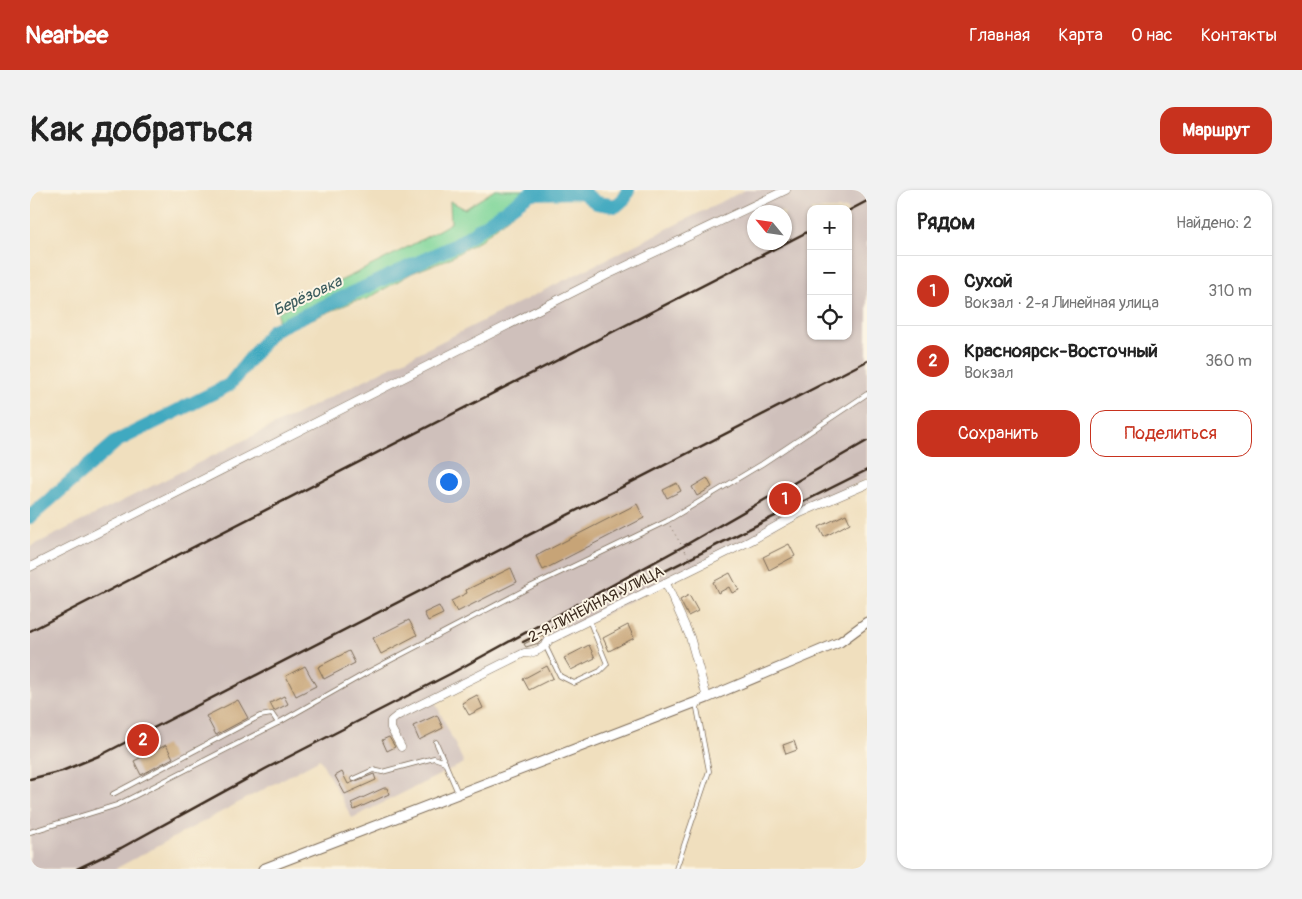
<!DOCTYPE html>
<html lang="ru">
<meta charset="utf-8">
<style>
body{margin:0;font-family:Pangolin,sans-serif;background:#f2f2f2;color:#222}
.controls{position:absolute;right:15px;top:15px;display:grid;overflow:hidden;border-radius:10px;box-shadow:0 1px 4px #0004}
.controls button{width:45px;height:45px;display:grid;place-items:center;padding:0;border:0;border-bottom:1px solid #e0e0e0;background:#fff;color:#222;font:25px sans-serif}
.compass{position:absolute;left:717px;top:15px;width:45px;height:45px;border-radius:50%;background:#fff;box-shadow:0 1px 4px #0004;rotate:299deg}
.you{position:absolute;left:418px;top:291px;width:18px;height:18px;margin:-12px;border:4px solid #fff;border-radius:50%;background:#1a73e8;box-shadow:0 0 0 8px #1a73e833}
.badge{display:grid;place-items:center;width:32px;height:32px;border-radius:50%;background:#c8321e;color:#fff;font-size:16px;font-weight:700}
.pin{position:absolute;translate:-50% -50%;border:2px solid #fff;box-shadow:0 1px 5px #0006}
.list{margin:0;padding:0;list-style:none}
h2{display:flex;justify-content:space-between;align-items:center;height:65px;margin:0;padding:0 20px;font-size:21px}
h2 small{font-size:16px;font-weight:400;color:#767676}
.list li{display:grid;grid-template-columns:32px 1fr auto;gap:15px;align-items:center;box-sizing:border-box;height:70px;padding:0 20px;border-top:1px solid #e0e0e0}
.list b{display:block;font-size:19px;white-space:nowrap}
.list p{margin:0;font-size:16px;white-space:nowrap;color:#767676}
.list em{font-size:16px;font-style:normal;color:#767676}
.actions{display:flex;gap:10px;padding:15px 20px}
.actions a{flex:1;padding:11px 0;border:1px solid #c8321e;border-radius:15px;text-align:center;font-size:18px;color:#c8321e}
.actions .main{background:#c8321e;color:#fff}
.icon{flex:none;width:28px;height:28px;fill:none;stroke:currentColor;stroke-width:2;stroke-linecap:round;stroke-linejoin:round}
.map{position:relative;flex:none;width:837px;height:679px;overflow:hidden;border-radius:15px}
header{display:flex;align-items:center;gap:30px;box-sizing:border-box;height:70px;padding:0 25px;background:#c8321e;color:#fff}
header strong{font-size:24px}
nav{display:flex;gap:28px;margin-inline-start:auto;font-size:18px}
.intro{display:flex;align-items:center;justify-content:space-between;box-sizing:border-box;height:120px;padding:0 30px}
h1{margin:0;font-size:35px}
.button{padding:12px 22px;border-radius:15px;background:#c8321e;color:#fff;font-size:18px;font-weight:700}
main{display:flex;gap:30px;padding:0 30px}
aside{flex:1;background:#fff;border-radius:15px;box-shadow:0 1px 4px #0004}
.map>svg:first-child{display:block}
</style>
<header>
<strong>Nearbee</strong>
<nav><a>Главная</a><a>Карта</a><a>О нас</a><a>Контакты</a></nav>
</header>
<div class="intro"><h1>Как добраться</h1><a class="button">Маршрут</a></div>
<main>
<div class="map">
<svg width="837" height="679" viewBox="0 0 837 679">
<rect width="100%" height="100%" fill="#fcf5e5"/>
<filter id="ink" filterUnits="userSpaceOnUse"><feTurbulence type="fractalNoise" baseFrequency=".02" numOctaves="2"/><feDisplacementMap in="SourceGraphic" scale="10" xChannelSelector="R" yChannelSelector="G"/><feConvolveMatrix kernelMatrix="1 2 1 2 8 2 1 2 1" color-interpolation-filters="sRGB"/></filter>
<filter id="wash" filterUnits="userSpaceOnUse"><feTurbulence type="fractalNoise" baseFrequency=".0096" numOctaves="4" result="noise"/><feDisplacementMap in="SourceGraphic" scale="20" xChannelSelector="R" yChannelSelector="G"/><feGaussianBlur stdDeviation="1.12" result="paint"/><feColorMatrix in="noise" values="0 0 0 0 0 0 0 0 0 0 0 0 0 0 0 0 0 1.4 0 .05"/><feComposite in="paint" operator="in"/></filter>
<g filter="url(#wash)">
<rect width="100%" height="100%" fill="#f0dfbe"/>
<path fill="#cfc0bb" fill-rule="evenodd" d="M715 0H837V289L405 512 434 573 322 628 290 569 85 679H0V357ZM781 19H818V146H781ZM724 22H754V52H724Z"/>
<path fill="#7fd69a" stroke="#5d805c" d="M465 0H524L501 9 449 51 418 69 382 83 337 109 325 111 275 132 248 131V122C306 92 365 66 421 33L420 11 435 19Z"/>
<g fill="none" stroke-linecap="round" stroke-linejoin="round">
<path stroke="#40a9c0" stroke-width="14" d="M0 327 87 251 199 195 243 140 428 54 501 3 552 2 567 13 586 16 595 8 598 0"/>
</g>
<g id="blocks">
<g fill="#c7a477">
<path d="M677 288 682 297 667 306 662 297Z"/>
<path d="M647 293 651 301 637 308 633 300Z"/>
<path d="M607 314 614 328 513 380 506 366Z"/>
<path d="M816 324 820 333 794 347 789 337Z"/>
<path d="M759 354 765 366 739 380 733 367Z"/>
<path d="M481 378 487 392 427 422 421 411 437 403 436 400Z"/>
<path d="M700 383 709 400 702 403 699 397 688 403 683 392Z"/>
<path d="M659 405 668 421 658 426 650 410Z"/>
<path d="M409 416 413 424 398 431 394 423Z"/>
<path d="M379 430 387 445 351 464 343 448Z"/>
<path d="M598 435 604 448 579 461 573 448Z"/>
<path d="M512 445 514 448 509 453 496 457 494 454Z"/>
<path d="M559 455 565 468 541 480 534 468Z"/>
<path d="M319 461 325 473 294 489 288 477Z"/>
<path d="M275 476 286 496 266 506 256 486Z"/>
<path d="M517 476 523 488 499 500 493 489Z"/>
<path d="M447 505 453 518 439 525 432 513Z"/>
<path d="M254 506 258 514 244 521 240 513Z"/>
<path d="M208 510 218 528 186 545 176 526Z"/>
<path d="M407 525 413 538 389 550 383 536Z"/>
<path d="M359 547 365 557 357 561 352 550Z"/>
<path d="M764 551 767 560 756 564 753 555Z"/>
<path d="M136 555 143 568 111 585 104 571Z"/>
<path d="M312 582 318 594 344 584 346 590 315 604 305 586Z"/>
<path d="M354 598H357L359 604 324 620 321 613Z"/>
</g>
</g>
</g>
<g filter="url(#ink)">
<use href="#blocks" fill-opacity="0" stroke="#7a6956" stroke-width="1"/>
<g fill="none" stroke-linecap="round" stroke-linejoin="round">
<defs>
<g id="service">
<path d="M516 457 530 486 544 493 570 481 577 474 559 430"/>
<path d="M406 552 428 603"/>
<path d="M323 589 343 580 352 582 404 568 415 572"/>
<path d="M83 604 230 526 242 524 248 533"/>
<path d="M0 642 87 615 248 533 338 482 502 396 637 331 732 274 837 204"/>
<path d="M646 679 679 581 666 513"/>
</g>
<g id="minor">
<path d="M0 377 577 85 756 0"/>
<path d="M636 393 660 447 677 508"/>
<path d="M371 557 361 538V531L367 526 494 463C504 464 515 458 519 450L720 351 770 323 837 294"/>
</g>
<path id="tertiary" d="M233 679 677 508 810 452 837 432"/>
</defs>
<use href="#service" stroke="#7a6956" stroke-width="5.5"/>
<use href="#minor" stroke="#7a6956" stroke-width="9"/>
<use href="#tertiary" stroke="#7a6956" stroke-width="11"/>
<g stroke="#7a6956" stroke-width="1" stroke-dasharray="1 4" stroke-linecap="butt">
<path d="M640 336 661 371"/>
<path d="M655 361 658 355"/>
</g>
<use href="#service" stroke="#fff" stroke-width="4"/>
<use href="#minor" stroke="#fff" stroke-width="8"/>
<use href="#tertiary" stroke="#fff" stroke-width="9"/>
<g stroke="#3b2a1e" stroke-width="2.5">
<path d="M818 21 837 11"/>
<path d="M0 441 781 40"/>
<path d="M493 452 837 280"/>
<path d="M0 589 32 581 71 565 837 171"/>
<path d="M47 679 91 658 237 578 420 484 652 357 837 251"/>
</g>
</g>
</g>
<g text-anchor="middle" stroke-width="4" stroke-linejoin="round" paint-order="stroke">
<g font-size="15" fill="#3b2a1e" stroke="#fcf5e5">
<text transform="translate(566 414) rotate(-27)" y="5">2-Я ЛИНЕЙНАЯ УЛИЦА</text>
</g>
<g font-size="16" font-style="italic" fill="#3d5d5f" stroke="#fcf5e5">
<text transform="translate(277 105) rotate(-25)" y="6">Берёзовка</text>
</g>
</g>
</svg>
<div class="controls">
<button>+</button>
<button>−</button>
<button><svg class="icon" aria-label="locate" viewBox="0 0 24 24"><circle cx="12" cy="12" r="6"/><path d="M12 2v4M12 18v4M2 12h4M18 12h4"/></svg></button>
</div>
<svg class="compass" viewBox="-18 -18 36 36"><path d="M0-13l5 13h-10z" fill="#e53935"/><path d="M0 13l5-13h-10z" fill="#767676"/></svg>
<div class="you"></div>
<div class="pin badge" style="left:755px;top:309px">1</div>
<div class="pin badge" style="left:113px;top:550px">2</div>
</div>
<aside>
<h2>Рядом<small>Найдено: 2</small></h2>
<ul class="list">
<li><span class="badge">1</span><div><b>Сухой</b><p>Вокзал · 2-я Линейная улица</p></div><em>310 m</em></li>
<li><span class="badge">2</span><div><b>Красноярск-Восточный</b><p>Вокзал</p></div><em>360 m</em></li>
</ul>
<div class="actions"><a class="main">Сохранить</a><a>Поделиться</a></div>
</aside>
</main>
